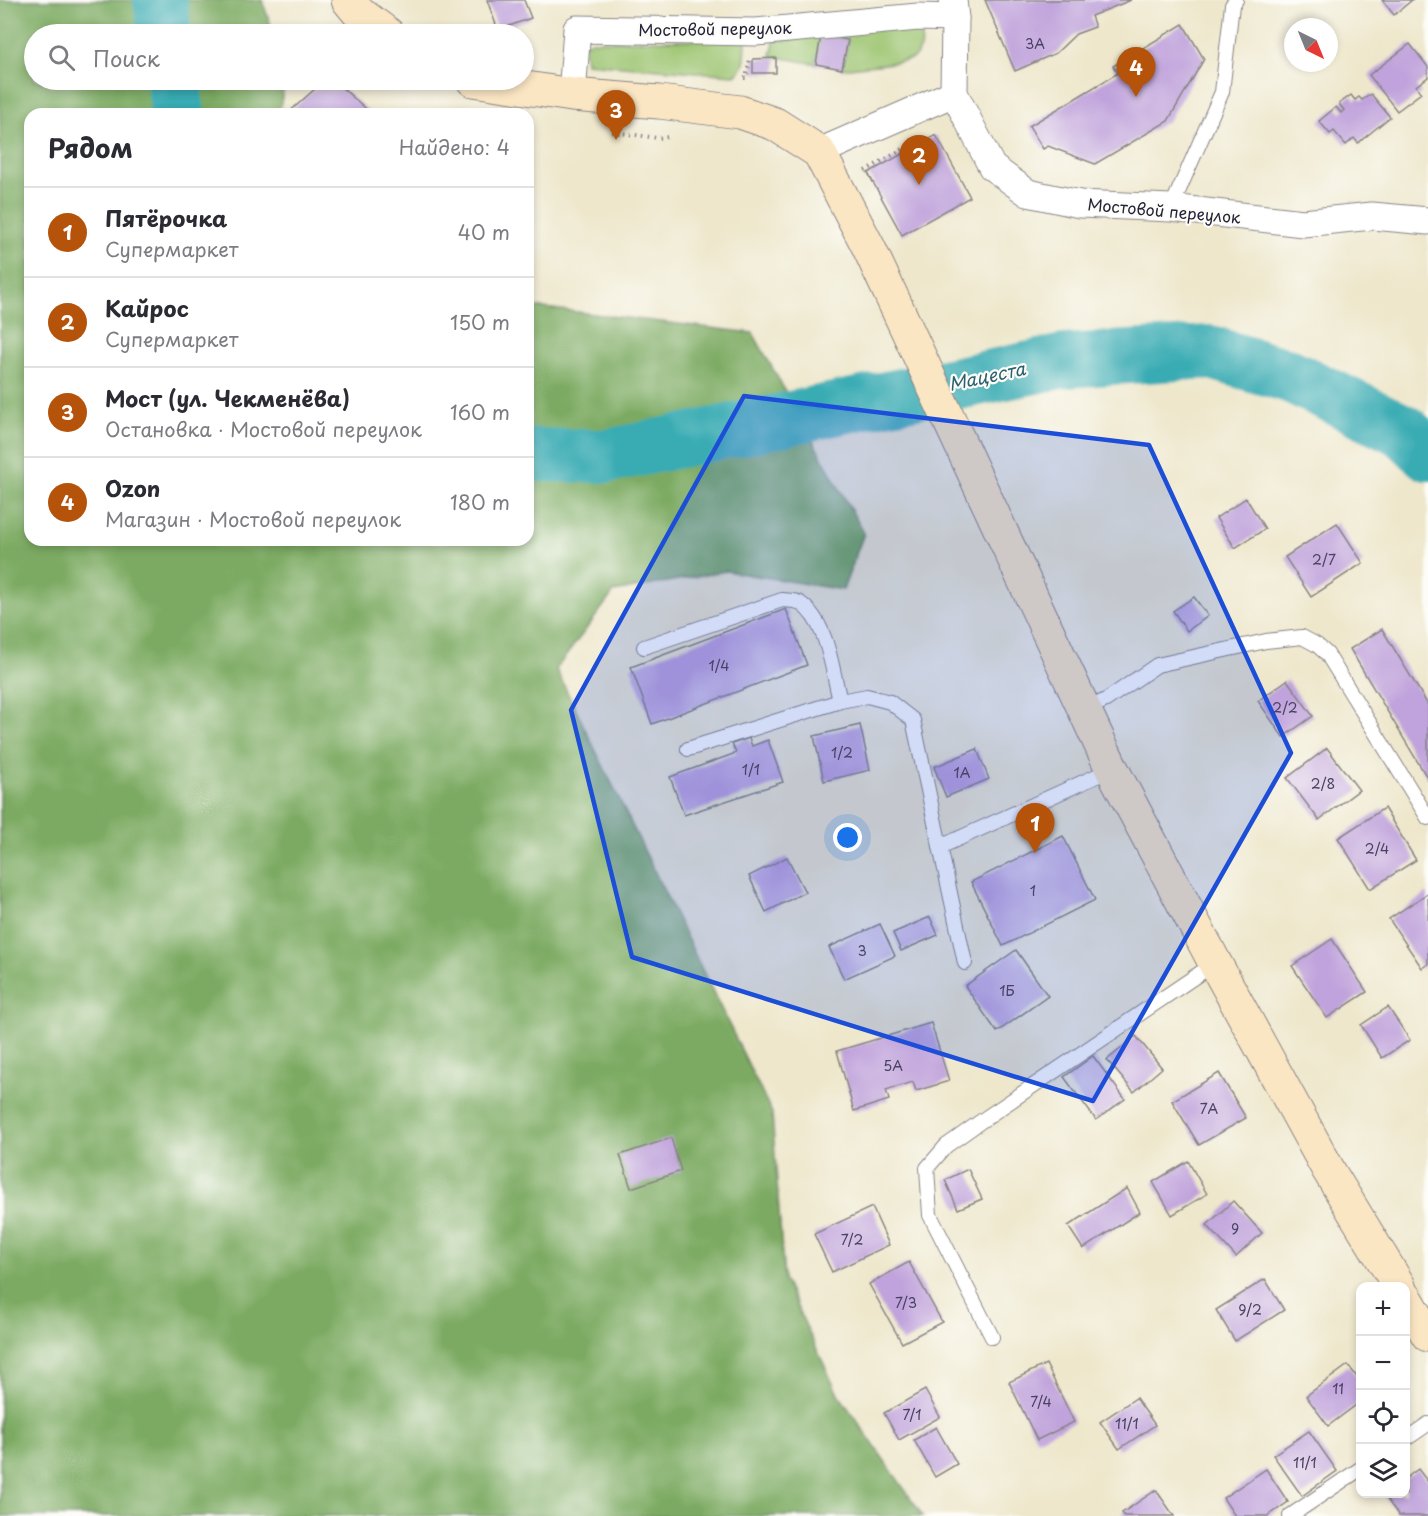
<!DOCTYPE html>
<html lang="ru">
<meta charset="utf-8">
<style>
body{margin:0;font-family:"Playpen Sans",sans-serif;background:#f2f2f3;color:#2b2b33}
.controls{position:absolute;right:18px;bottom:18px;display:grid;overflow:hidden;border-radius:12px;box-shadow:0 3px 9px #0003}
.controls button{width:54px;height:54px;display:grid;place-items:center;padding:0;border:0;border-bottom:2px solid #e1e1e2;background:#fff;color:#2b2b33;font:30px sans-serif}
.compass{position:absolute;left:1284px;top:18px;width:54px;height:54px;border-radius:50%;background:#fff;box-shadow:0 3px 9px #0003;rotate:137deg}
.you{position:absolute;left:848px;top:838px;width:21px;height:21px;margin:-15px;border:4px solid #fff;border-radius:50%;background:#1a73e8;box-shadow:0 0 0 9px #1a73e833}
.badge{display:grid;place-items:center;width:39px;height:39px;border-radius:50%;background:#b45309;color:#fff;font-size:20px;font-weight:700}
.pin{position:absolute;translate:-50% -50px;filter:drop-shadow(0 2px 3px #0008)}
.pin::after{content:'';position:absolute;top:32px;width:21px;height:18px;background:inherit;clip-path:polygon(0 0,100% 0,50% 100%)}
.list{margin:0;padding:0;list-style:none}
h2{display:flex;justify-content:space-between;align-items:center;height:78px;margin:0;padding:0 24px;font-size:26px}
h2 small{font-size:20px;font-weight:400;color:#7c7c81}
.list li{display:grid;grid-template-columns:39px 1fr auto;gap:18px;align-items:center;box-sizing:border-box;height:90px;padding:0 24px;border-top:2px solid #e1e1e2}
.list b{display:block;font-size:22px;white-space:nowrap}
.list p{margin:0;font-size:20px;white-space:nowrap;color:#7c7c81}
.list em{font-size:20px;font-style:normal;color:#7c7c81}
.icon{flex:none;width:33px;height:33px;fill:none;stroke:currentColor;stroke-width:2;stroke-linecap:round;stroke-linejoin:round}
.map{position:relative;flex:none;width:1428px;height:1516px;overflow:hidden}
.search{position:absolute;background:#fff;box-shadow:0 3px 9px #0003;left:24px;top:24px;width:510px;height:66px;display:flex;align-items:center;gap:15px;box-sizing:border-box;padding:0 21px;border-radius:33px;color:#7c7c81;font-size:22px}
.panel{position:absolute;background:#fff;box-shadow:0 3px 9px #0003;left:24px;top:108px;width:510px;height:438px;border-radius:18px}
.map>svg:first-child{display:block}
</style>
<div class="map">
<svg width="1428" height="1516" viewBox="0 0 1428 1516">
<rect width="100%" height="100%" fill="#fdfcf7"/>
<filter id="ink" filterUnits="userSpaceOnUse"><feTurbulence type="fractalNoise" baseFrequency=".0167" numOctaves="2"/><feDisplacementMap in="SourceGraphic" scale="12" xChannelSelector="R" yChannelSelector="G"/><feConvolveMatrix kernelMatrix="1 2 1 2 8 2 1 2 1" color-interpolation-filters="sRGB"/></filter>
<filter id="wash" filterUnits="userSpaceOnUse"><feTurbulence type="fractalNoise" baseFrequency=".008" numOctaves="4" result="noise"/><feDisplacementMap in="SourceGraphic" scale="24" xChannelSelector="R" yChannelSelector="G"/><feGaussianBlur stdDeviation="1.35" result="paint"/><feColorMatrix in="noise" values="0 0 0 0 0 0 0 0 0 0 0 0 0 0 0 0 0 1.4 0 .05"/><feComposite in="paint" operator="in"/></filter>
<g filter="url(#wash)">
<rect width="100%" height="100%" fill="#eee7cc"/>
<g fill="#9bc470" stroke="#5e7356" stroke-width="1.5">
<path d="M904 24C912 26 919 30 921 38 923 46 919 54 913 58 905 63 854 67 842 69L848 40 822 35 816 64 771 56 774 41Z"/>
<path d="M746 39C745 51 748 69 734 75L586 63 584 45 591 41Z"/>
</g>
<path fill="#7caa62" stroke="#4f664e" stroke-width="1.5" d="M0 0H262L274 34H34V80H285L279 114H30V540H528V306L753 333 864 533 843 590 726 571 614 592 556 669 772 1113 784 1279 837 1392 923 1516H0Z"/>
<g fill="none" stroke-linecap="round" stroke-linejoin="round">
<g stroke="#39abb3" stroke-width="54">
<path d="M160 0 165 34"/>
<path d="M173 80 178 114"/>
<path d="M528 455 608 456 1064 361 1209 352 1290 376 1404 431 1428 454"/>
</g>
</g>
<g id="blocks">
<g fill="#c0a3dc">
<path d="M487 0H524L531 18 498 30Z"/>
<path d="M985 0H1131L1091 16 1095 27 1076 34 1056 53 1015 71Z"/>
<path d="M1382 0H1412L1394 15Z"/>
<path d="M1183 24 1204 59 1168 121 1095 164 1048 146 1043 149 1029 126 1118 73 1113 66Z"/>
<path d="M821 35 848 40 842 69 816 64Z"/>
<path d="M1410 44 1428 67V77L1416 86 1421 93 1397 111 1369 75Z"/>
<path d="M776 58V73H753V59Z"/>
<path d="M325 80H333L370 112 376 114H287Z"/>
<path d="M1371 94 1390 117 1358 143 1354 138 1346 145 1334 131 1330 134 1319 121 1336 107 1341 113 1344 110 1339 104 1351 95 1355 100 1359 97 1362 100Z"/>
<path d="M936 135 970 197 902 235 868 173Z"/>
<path d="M1246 498 1265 529 1235 548 1216 518Z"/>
<path d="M1337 523 1363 563 1311 597 1285 557Z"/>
<path d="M1194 597 1208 616 1187 631 1173 611Z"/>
<path d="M786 609 807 665 652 724 631 667Z"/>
<path d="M1382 629 1428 705V779L1350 649Z"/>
<path d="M1287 680 1313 716 1283 737 1258 701Z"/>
<path d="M860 725 870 770 824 781 814 736Z"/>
<path d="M749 738 752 746 768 740 783 782 684 815 670 777 736 753 732 744Z"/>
<path d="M1327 748 1359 790 1319 820 1287 778Z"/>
<path d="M977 749 989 779 946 797 934 767Z"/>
<path d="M1384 808 1416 860 1370 889 1338 838Z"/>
<path d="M1063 836 1095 900 1003 946 971 882Z"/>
<path d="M787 857 805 892 766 912 749 876Z"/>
<path d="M1428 893V964L1422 968 1389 919Z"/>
<path d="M930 917 938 935 901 951 893 933Z"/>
<path d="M880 924 895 956 844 979 829 947Z"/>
<path d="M1332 939 1367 992 1327 1018 1292 966Z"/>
<path d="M1016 950 1048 996 997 1032 965 986Z"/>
<path d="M1388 1007 1410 1040 1382 1058 1361 1025Z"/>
<path d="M931 1023 949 1081 916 1091 913 1082 886 1090 889 1100 854 1111 837 1051Z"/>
<path d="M1136 1036 1162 1068 1134 1092 1107 1060Z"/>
<path d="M1093 1056 1125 1099 1096 1120 1064 1077Z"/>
<path d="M1219 1073 1246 1118 1199 1145 1172 1101Z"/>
<path d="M671 1138 681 1171 631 1188 620 1155Z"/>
<path d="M1188 1161 1207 1194 1172 1215 1153 1182Z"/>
<path d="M968 1169 982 1199 958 1209 945 1180Z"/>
<path d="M1127 1188 1140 1212 1083 1249 1068 1226Z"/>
<path d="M1233 1201 1262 1233 1236 1257 1207 1225Z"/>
<path d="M872 1207 889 1245 832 1272 814 1234Z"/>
<path d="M909 1262 942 1322 902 1343 869 1284Z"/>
<path d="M1265 1279 1284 1310 1235 1341 1216 1310Z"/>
<path d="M1046 1364 1074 1422 1037 1440 1009 1382Z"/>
<path d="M1348 1365 1360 1381V1402L1328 1426 1306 1396Z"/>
<path d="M925 1390 940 1417 899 1440 884 1413Z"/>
<path d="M1136 1398 1155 1425 1119 1449 1100 1422Z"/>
<path d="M936 1427 957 1464 935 1477 914 1440Z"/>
<path d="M1309 1431 1337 1471 1302 1496 1273 1455Z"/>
<path d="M1266 1469 1288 1502 1268 1516H1235L1223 1498Z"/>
<path d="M1418 1469 1428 1482V1516H1399L1383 1494H1406V1478Z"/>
<path d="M1156 1490 1174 1516H1124L1122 1513Z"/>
</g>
</g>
</g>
<g filter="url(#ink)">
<use href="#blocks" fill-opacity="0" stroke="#888484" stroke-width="1.5"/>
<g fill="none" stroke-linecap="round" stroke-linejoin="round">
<defs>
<g id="lane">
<path d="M1171 208 1222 92 1232 5 1236 0"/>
<path d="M644 647 782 600C788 601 795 600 800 603 828 622 832 670 840 701"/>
<path d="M1085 710 1106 700 1157 665 1266 641 1302 637 1317 645 1327 654 1428 818"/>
<path d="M688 749 840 701 867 696 890 702 913 720 965 963"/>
<path d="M940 847 1112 769"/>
<path d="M992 1337 930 1215 927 1168 946 1146 987 1117 1215 963"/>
<path d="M1406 1439 1428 1424"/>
<path d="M1290 1516 1360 1469"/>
</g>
<g id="street">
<path d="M953 0 955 18 954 93 992 167 1028 193 1080 204 1171 208 1303 223 1372 216 1428 221"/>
<path d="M572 95 577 29 756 32 918 17 955 18"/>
<path d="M819 152 954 93"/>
</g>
<g id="secondary">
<path d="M348 0 358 12 388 34"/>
<path d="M473 80 572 95 659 102 740 112 775 124 819 152 869 248 1112 769 1215 963 1329 1171 1399 1286"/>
<path d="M1406 1298 1428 1335"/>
</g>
</defs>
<use href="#lane" stroke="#888484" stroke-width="16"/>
<use href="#street" stroke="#888484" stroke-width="29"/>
<use href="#secondary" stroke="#888484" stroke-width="35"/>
<g stroke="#888484" stroke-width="4" stroke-dasharray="1.5 4.5" stroke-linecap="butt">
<path d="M744 78H746L750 59"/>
<path d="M612 132 658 138 670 137"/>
<path d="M865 171 905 148"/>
</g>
<use href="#lane" stroke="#fff" stroke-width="14"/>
<use href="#street" stroke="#fff" stroke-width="27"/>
<use href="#secondary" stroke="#fbe6c4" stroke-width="33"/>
</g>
</g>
<path fill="#1d4ed8" fill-opacity="0.2" stroke="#1d4ed8" stroke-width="4.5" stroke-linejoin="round" d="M744 396 1149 445 1291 753 1093 1101 632 957 571 710Z"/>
<g text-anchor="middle" stroke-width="4.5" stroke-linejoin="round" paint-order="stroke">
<g font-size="14" fill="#4a4263">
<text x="1035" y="49">3А</text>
<text x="1324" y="565">2/7</text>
<text x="719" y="671">1/4</text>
<text x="1285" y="713">2/2</text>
<text x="842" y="758">1/2</text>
<text x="751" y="775">1/1</text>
<text x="962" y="778">1А</text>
<text x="1323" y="789">2/8</text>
<text x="1377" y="854">2/4</text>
<text x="1033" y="896">1</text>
<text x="862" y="956">3</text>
<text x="1007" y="996">1Б</text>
<text x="893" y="1071">5А</text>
<text x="1209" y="1114">7А</text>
<text x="1235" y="1234">9</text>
<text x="852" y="1245">7/2</text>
<text x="906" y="1308">7/3</text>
<text x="1250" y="1315">9/2</text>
<text x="1338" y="1394">11</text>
<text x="1041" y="1407">7/4</text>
<text x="912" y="1420">7/1</text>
<text x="1127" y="1429">11/1</text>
<text x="1305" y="1468">11/1</text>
</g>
<g font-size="16" fill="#22223b" stroke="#fdfcf7">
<text transform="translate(715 29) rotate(-1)" y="6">Мостовой переулок</text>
<text transform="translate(1164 211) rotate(5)" y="6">Мостовой переулок</text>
</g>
<g font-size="18" font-style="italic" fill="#2c6071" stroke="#fdfcf7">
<text transform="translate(987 377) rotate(-12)" y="6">Мацеста</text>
</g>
</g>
</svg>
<div class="controls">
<button>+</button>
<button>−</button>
<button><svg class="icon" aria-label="locate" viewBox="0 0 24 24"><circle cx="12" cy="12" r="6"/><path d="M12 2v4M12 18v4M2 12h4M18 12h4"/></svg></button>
<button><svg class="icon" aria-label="layers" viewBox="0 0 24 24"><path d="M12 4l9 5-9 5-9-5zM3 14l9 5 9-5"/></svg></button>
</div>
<svg class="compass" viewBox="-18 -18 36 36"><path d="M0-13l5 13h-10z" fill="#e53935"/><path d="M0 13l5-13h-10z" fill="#7c7c81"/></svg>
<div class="you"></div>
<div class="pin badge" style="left:1035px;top:853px">1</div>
<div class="pin badge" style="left:919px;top:185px">2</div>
<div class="pin badge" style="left:616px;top:140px">3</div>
<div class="pin badge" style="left:1136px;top:97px">4</div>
<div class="search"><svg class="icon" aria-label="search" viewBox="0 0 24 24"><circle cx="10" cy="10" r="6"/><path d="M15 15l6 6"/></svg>Поиск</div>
<section class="panel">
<h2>Рядом<small>Найдено: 4</small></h2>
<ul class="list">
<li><span class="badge">1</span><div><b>Пятёрочка</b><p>Супермаркет</p></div><em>40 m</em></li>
<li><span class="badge">2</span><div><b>Кайрос</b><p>Супермаркет</p></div><em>150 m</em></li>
<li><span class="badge">3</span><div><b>Мост (ул. Чекменёва)</b><p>Остановка · Мостовой переулок</p></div><em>160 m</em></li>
<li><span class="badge">4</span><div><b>Ozon</b><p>Магазин · Мостовой переулок</p></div><em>180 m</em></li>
</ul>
</section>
</div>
